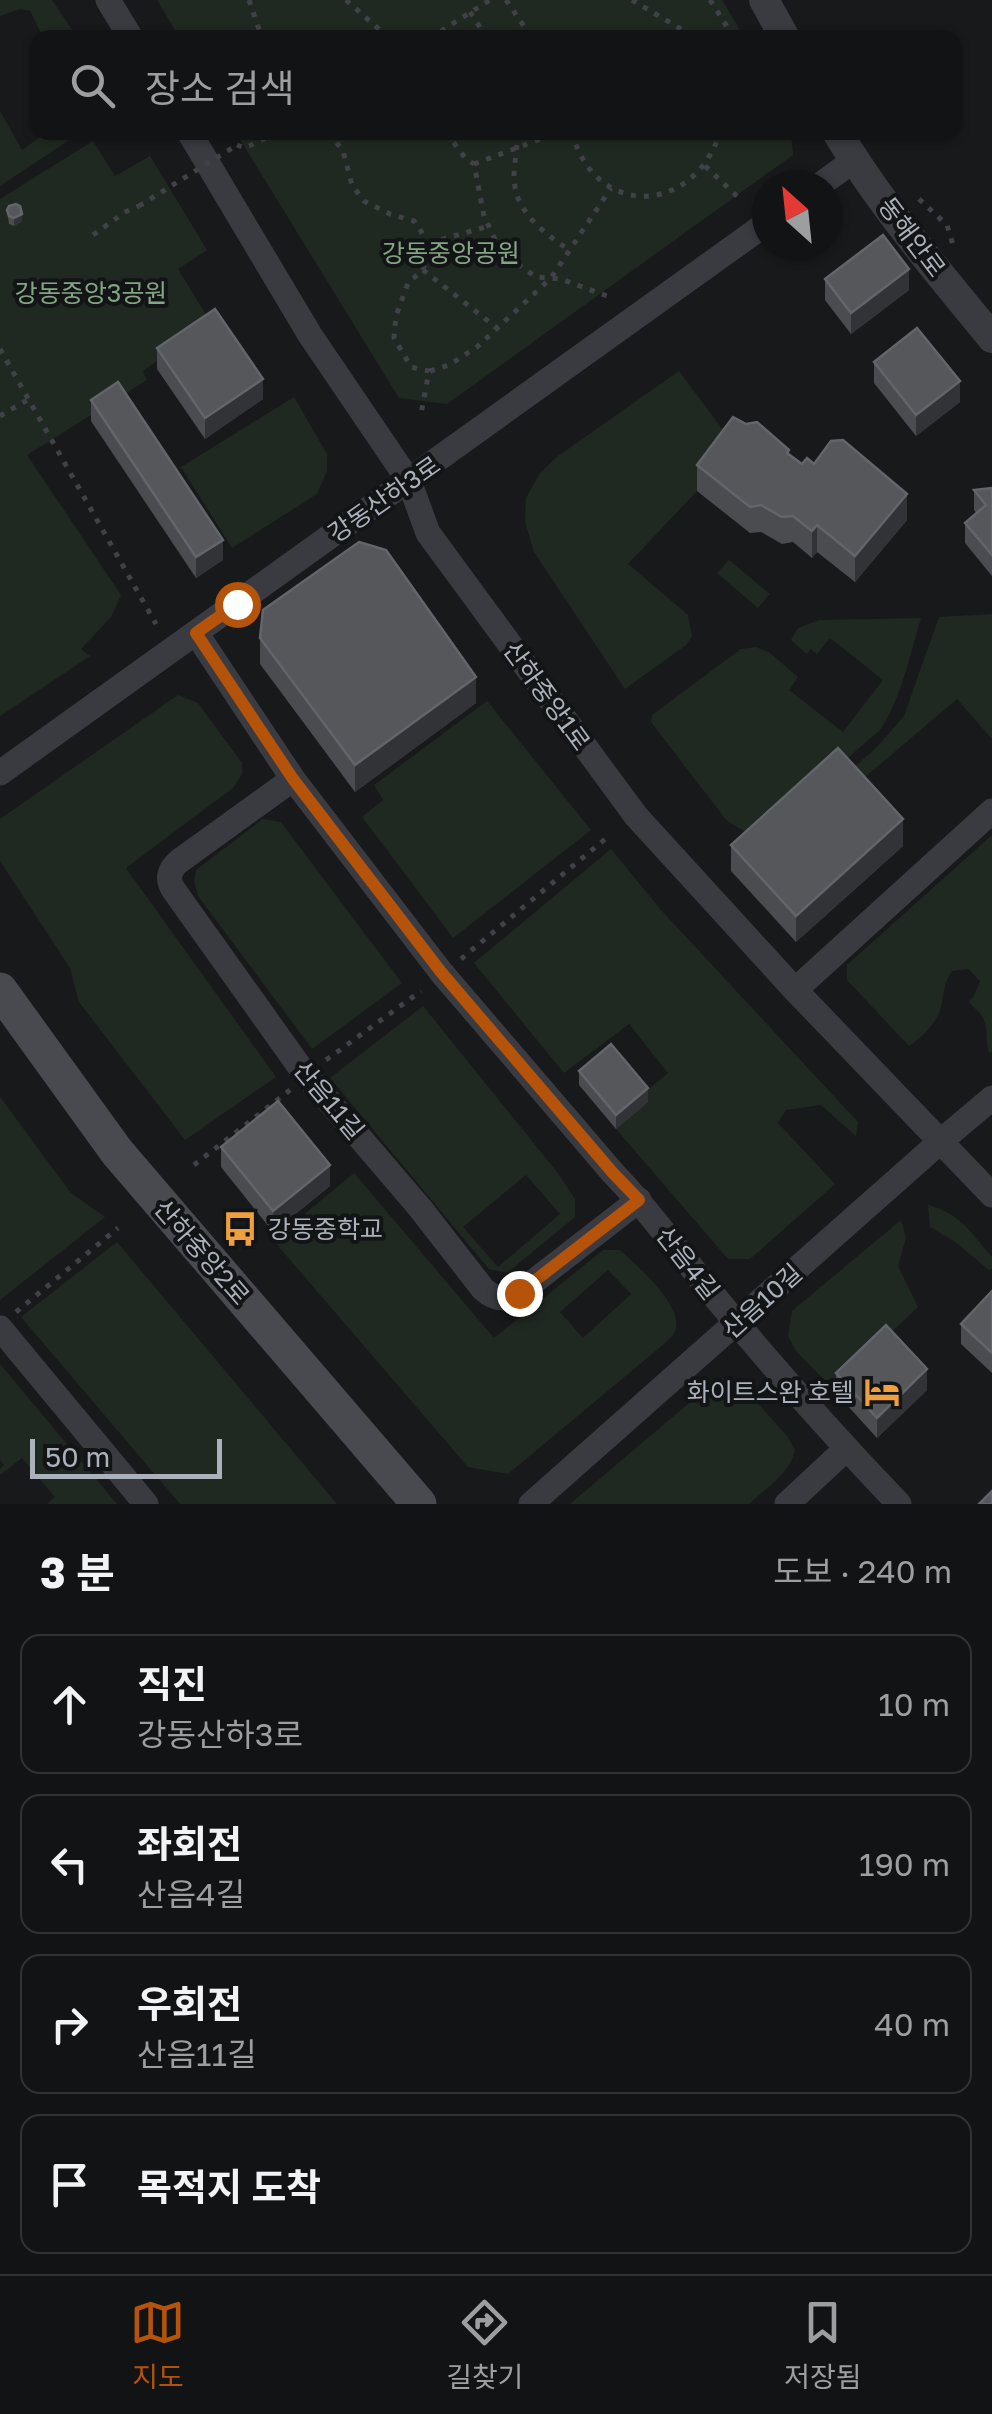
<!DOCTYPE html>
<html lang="ko">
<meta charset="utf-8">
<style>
body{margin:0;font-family:"Golos Text","Noto Sans KR",sans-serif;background:#1f2022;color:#f1f3f6}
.compass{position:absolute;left:752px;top:170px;width:90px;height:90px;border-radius:50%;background:#121314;box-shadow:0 2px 8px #0004;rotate:333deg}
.scale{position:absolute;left:30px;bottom:25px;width:192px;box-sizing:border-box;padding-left:10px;border:5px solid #abb1ba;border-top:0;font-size:28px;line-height:35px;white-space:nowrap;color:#abb1ba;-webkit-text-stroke:8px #131416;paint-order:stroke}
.stop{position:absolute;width:30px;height:30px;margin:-22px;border:8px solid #b45309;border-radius:50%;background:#fff}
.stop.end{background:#b45309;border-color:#fff;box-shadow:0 2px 10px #0008}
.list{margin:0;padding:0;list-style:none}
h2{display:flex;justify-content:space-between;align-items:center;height:130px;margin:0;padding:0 40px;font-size:42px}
h2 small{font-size:32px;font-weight:400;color:#9c9ea0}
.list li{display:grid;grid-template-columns:65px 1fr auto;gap:30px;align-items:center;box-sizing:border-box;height:140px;margin:0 20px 20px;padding:0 20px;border:2px solid #313234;border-radius:20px}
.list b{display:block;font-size:38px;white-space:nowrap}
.list p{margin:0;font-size:32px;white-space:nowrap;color:#9c9ea0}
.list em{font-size:32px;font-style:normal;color:#9c9ea0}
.icon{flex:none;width:55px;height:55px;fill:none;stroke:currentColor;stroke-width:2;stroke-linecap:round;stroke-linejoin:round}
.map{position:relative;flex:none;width:992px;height:1504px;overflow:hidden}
.search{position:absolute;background:#121314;box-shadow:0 2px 8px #0004;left:30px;right:30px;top:30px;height:110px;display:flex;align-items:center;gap:25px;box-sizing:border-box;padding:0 35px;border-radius:20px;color:#9c9ea0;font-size:38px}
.sheet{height:770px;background:#121314}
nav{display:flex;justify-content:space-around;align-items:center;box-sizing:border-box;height:140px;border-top:2px solid #313234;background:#121314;font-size:28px;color:#9c9ea0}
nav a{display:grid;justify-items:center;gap:5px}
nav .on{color:#b45309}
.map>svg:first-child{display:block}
</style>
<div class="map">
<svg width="992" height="1504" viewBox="0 0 992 1504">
<rect width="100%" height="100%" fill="#18191b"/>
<g fill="#202921" fill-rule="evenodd">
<path d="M0 0H52L77 37H43L30 11 20 9 0 16Z"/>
<path d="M157 0H722L744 37H179Z"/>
<path d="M0 111 22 150 46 133H80L0 186Z"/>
<path d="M791 133 793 155 447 404 399 398 236 133Z"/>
<path d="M93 141 115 176 150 156 207 250 178 269 211 323 143 371 147 380 27 455 121 595 111 617 81 649 90 656 0 716V199Z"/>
<path d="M679 371 733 443 697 491 628 564 688 615 692 636 686 645 625 689 534 552 525 522 526 498 540 473 558 456Z"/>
<path d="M294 397 327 454V471L317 494 232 548 181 467Z"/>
<path d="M729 560 770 594 758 608 717 573Z"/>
<path d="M992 614V739L957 699 851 789 841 779 877 747 904 716 939 617Z"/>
<path d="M921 618C910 655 902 695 881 729L765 830 748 833 727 821 651 722 652 715 741 649 756 647 770 653 798 677 789 690 843 732 883 680 830 638 817 654 811 649 807 654 791 640 798 628 819 620Z"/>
<path d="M178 695 198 703 242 763V774L233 788 126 868 276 1077 185 1140 79 1002 70 968 0 861V819Z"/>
<path d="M487 701 591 830 453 938 362 817 383 800 374 785Z"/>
<path d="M263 819 281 822 402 983 312 1049 198 896 194 881 196 870Z"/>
<path d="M992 835V1051L989 1053C985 1041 989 1024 980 1013 976 1009 972 1006 969 1001L973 998 980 981 968 969 952 971C944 984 945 987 942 1002 939 1021 925 1035 909 1046L847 980V965Z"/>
<path d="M611 849 661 910 858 1122 856 1136 821 1105 786 1110 778 1123 835 1184 750 1259H728L616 1129 647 1103 642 1095 668 1073 629 1024 564 1073 474 963Z"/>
<path d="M423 1006 557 1172 575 1199V1217L507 1273 489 1269 330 1078ZM526 1175 560 1214 498 1267 463 1227Z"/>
<path d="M0 1097 71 1193 105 1217 0 1300Z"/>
<path d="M354 1173 494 1338 603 1250H620C637 1266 685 1306 675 1331 673 1337 668 1340 664 1344L508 1474 468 1467 273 1240ZM608 1270 631 1294 583 1338 560 1312Z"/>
<path d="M928 1205C960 1213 971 1233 992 1257V1269L989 1270 954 1241 930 1227Z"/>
<path d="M901 1220 906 1238 898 1266 918 1307 832 1388 796 1351 788 1336 792 1311Z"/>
<path d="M117 1242 337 1504H180L21 1317Z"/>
<path d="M0 1364 117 1504H47L55 1497 22 1458 0 1475V1469L4 1465 0 1460Z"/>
<path d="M725 1378 736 1379 787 1436 795 1450C790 1474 766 1488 749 1504H570L715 1381Z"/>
</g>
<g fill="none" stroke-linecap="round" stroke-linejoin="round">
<g stroke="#404247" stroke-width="5" stroke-dasharray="5 8" stroke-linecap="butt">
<path d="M249 0 262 38"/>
<path d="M346 0 389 38"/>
<path d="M506 0 532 38"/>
<path d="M632 0 691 35 690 38"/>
<path d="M710 0 733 36 731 38"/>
<path d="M470 12 487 38"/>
<path d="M430 38 490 0"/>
<path d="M329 132 343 151 352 185 364 201 390 214 414 221 429 243 423 270 408 283 396 316 394 338 411 367 429 371 421 414"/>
<path d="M446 132 466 159 474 164 484 216 497 244 508 257 536 277 561 279 610 297"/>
<path d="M518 132C517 146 515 160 514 174 513 211 542 231 569 250"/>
<path d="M572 132C594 219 694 216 720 132"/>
<path d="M237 145 245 148 278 132"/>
<path d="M474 164 559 132"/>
<path d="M705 166 742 201"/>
<path d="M919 199 947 225 953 245"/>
<path d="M93 235 125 212 139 206"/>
<path d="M429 243 489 226"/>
<path d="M423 270 497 328"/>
<path d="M0 349 156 624"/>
<path d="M430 371 449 365 477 347 551 278 611 188"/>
<path d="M0 416 29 399"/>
<path d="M461 959 610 835"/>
<path d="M326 1060 421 991"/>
<path d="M194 1165 290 1090"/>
<path d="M16 1312 118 1228"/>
</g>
<g stroke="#3a3b40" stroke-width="25">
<path d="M108 0 131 38"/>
<path d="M189 132 310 335 409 481 428 533 636 816 795 990 992 1195"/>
<path d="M820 185 854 160"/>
<path d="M196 633 293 779 441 972 613 1173C652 1213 684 1260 720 1303 777 1372 837 1439 899 1504"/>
<path d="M0 773 767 223"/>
<path d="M293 779 178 862C169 870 167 879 173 889L302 1070 420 1208 483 1289C494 1299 505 1301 519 1293L639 1200"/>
<path d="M795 990 992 811"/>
<path d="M0 1328 146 1504"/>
<path d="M531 1504 941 1141 992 1098"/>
<path d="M787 1504 846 1449"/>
</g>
<g stroke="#3a3b40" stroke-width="30">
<path d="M764 0 785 38"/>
<path d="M837 132C881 205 938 272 992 338"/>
</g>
<path stroke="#484a50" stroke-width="35" d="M0 990 117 1152 419 1504"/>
<path stroke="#404247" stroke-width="5" stroke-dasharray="5 8" stroke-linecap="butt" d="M139 206 237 145"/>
</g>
<g fill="#4a4c50">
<path d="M7 210 22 221 14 226 9 224Z"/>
<path d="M825 279 909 290 851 334 825 300Z"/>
<path d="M157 348 263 399 205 439 157 369Z"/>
<path d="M874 362 960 402 916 436 874 383Z"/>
<path d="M91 400 223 560 196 578 91 421Z"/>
<path d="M789 455 802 464H814L907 520 855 582 817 552 812 558 793 542 782 544 761 532 750 533 697 491V465Z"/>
<path d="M992 488V576L965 543V523L976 513 974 510V490Z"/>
<path d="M260 638 476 703 355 792 260 664Z"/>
<path d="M731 845 903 846 796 942 731 871Z"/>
<path d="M579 1071 648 1102 616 1129 579 1085Z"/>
<path d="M221 1147 330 1186 273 1232 221 1167Z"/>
<path d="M992 1291V1373L961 1344V1324Z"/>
<path d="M836 1373 927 1390 877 1438 836 1393Z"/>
</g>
<g fill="#323336">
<path d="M22 214V221L14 226V218Z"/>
<path d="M909 269V290L851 334V313Z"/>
<path d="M263 379V399L205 439V418Z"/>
<path d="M960 381V402L916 436V415Z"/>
<path d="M907 494V520L855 582V556Z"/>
<path d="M817 525V552L812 558V531Z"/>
<path d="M223 540V560L196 578V557Z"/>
<path d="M476 677V703L355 792V765Z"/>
<path d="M903 819V846L796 942V916Z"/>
<path d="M648 1088V1102L616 1129V1115Z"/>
<path d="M330 1165V1186L273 1232V1211Z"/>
<path d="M927 1369V1390L877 1438V1418Z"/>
</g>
<g fill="#55575b" stroke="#62656a" stroke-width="2.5">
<path d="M16 204 20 206 22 214 14 218 9 216 7 210 9 206Z"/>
<path d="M883 235 909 269 851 313 825 279Z"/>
<path d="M215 309 263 379 205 418 157 348Z"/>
<path d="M917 328 960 381 916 415 874 362Z"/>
<path d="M118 382 223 540 196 557 91 400Z"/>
<path d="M733 417 746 424 757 422 789 450 787 453 802 464 807 458 814 464 831 441 843 440 907 494 855 556 817 525 812 531 793 516 782 517 761 505 750 507 697 465Z"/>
<path d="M992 488V555L965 523 986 505 974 490Z"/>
<path d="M359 542 386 550 476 677 355 765 260 638 263 610Z"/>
<path d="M838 748 903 819 796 916 731 845Z"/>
<path d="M611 1044 648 1088 616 1115 579 1071Z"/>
<path d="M278 1101 330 1165 273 1211 221 1147Z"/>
<path d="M992 1291V1353L961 1324Z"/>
<path d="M886 1325 927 1369 877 1418 836 1373Z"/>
<path d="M992 1491V1504H979Z"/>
</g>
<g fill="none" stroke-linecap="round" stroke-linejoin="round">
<path stroke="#b45309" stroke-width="12" d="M237 604 196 633 293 779 441 972 613 1173 639 1200 519 1293"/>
</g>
<defs>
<symbol id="bus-bare" viewBox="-9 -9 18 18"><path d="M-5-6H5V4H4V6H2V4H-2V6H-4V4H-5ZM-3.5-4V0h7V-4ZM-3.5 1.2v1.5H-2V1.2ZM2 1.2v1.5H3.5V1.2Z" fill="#efa03c" stroke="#131416" stroke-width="2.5" paint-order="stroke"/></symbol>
<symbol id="hotel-bare" viewBox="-9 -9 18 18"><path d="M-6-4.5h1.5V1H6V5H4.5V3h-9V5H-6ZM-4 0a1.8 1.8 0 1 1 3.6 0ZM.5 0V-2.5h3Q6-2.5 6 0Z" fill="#efa03c" stroke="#131416" stroke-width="2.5" paint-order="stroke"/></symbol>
</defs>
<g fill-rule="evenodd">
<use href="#bus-bare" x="215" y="1204" width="50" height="50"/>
<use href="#hotel-bare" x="857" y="1367" width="50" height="50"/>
</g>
<g text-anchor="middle" stroke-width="8" stroke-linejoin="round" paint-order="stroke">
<g font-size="25" fill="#abb1ba" stroke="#131416">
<text transform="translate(912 237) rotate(53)" y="9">동해안로</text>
<text transform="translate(384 499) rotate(-35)" y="9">강동산하3로</text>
<text transform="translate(547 696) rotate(54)" y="9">산하중앙1로</text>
<text transform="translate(329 1100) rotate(50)" y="9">산음11길</text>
<text transform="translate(202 1252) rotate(49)" y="9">산하중앙2로</text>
<text transform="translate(688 1263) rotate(52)" y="9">산음4길</text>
<text transform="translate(762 1301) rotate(-42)" y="9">산음10길</text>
</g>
<g font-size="25" fill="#84a583" stroke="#131416">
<text x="451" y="262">강동중앙공원</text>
<text x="91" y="302">강동중앙3공원</text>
</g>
<g font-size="25" fill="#abb1ba" stroke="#131416" text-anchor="start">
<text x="268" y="1238">강동중학교</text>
<text x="854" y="1401" text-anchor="end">화이트스완 호텔</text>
</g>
</g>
</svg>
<svg class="compass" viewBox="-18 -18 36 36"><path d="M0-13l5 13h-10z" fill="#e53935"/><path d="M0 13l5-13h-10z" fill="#9c9ea0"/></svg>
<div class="scale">50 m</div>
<div class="stop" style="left:237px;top:604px"></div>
<div class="stop end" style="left:519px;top:1293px"></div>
<div class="search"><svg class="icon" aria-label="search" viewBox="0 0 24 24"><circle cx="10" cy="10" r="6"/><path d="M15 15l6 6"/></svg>장소 검색</div>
</div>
<section class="sheet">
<h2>3 분<small>도보 · 240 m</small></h2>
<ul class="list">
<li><svg class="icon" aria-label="ahead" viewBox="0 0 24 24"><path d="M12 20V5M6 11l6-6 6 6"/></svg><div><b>직진</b><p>강동산하3로</p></div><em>10 m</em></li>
<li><svg class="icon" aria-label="left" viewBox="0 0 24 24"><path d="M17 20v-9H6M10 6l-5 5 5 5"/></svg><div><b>좌회전</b><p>산음4길</p></div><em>190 m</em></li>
<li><svg class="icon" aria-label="right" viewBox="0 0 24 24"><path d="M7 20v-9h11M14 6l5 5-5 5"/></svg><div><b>우회전</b><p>산음11길</p></div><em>40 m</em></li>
<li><svg class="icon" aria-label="arrive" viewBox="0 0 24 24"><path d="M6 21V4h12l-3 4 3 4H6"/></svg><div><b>목적지 도착</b></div></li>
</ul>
</section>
<nav>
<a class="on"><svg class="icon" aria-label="map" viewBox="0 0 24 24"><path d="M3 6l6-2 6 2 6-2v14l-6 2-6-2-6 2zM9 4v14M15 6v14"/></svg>지도</a>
<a><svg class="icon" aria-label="directions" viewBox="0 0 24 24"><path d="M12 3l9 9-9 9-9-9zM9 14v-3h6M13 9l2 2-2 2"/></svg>길찾기</a>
<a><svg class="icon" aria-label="saved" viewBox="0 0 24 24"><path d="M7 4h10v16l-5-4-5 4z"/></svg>저장됨</a>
</nav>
